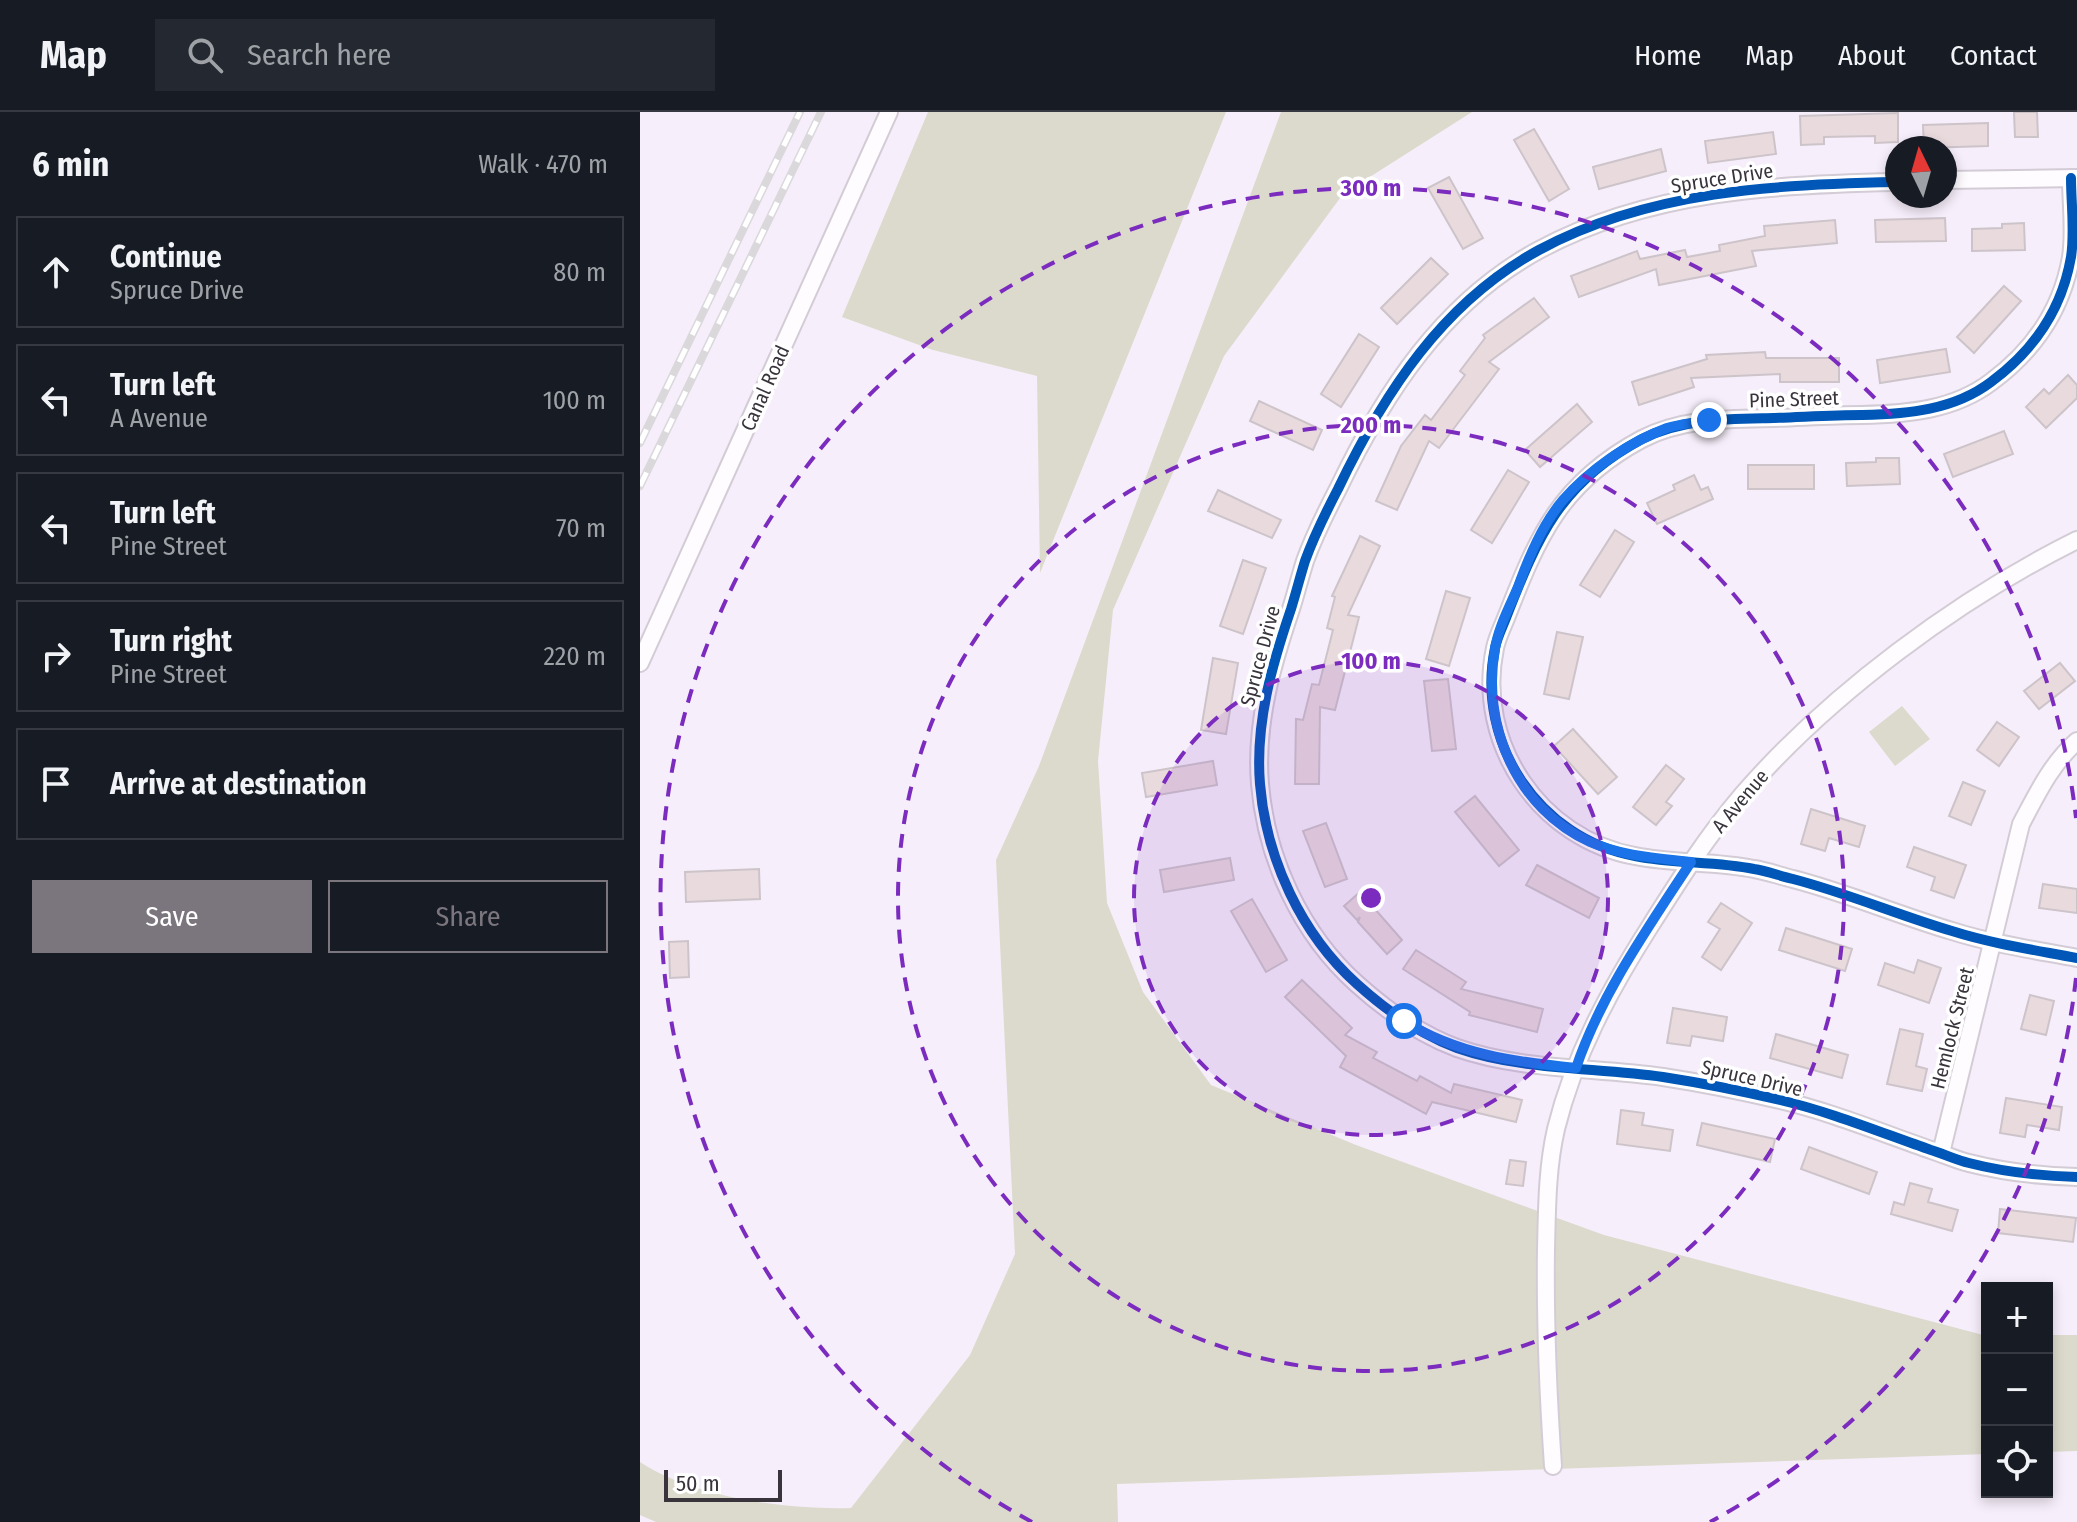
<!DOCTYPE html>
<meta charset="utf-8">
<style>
body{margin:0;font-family:"Fira Sans Condensed",sans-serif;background:#242831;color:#f1f3f6}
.controls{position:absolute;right:24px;bottom:24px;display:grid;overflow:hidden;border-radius:0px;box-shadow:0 4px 12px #0003}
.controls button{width:72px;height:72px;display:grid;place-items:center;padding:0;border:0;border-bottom:2px solid #363941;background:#171b24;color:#f1f3f6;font:40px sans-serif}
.compass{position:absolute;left:1245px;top:24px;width:72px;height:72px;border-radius:50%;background:#171b24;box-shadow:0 4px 12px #0003;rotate:355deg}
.scale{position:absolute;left:24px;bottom:20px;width:118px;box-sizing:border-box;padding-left:8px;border:4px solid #39343c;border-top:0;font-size:22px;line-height:28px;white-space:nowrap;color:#39343c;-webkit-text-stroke:6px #fff;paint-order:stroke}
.stop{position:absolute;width:24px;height:24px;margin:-18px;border:6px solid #1a73e8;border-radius:50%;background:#fff}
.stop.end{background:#1a73e8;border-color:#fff;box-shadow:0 2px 8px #0008}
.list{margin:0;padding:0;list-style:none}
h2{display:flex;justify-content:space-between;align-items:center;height:104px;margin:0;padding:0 32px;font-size:34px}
h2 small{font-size:26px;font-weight:400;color:#9ea1a6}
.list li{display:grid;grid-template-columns:52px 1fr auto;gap:24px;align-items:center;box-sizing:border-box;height:112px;margin:0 16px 16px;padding:0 16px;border:2px solid #363941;border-radius:0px}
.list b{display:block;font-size:30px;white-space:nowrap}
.list p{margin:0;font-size:26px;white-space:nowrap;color:#9ea1a6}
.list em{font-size:26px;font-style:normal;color:#9ea1a6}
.actions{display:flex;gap:16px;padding:24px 32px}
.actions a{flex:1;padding:18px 0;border:2px solid #7b757e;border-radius:0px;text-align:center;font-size:28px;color:#7b757e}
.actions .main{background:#7b757e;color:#fff}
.icon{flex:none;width:44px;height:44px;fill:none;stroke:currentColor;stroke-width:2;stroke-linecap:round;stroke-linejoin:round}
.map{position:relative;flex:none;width:1437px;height:1410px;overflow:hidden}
header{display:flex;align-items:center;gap:48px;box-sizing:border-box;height:112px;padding:0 40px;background:#171b24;border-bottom:2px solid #363941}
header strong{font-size:38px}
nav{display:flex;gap:44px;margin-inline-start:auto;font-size:28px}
.search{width:560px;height:72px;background:#242831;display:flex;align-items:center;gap:20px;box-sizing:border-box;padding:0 28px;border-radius:0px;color:#9ea1a6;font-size:30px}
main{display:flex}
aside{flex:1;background:#171b24}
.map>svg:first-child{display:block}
</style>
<header>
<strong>Map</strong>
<div class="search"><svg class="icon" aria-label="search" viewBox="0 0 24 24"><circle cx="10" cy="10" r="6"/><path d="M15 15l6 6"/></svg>Search here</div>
<nav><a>Home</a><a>Map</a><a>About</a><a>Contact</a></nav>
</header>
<main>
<aside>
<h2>6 min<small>Walk · 470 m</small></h2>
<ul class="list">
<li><svg class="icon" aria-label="ahead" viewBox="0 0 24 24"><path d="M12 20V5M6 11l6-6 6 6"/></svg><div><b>Continue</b><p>Spruce Drive</p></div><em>80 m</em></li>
<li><svg class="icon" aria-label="left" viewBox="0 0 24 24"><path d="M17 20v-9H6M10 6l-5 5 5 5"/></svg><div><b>Turn left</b><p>A Avenue</p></div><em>100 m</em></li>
<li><svg class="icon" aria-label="left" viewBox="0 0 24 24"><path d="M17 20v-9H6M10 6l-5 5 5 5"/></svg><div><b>Turn left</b><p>Pine Street</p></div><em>70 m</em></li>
<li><svg class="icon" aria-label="right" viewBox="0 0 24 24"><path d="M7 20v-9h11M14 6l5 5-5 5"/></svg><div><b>Turn right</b><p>Pine Street</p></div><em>220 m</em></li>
<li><svg class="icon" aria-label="arrive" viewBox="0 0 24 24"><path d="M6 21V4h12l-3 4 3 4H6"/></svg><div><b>Arrive at destination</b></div></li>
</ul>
<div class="actions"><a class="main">Save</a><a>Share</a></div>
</aside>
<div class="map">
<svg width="1437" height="1410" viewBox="0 0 1437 1410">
<rect width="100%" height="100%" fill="#f6eefa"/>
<g fill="#dcdacd">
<path d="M288 0H586L400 461 397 264 293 238 202 205Z"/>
<path d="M641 0H832L703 82 584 244 473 498 458 649 467 791 503 880 571 973 716 1033 964 1123 1347 1224V1342L477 1372 478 1410H16L0 1403V1350C55 1386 147 1398 211 1396L330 1243 375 1142 356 748 399 654Z"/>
<path d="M1262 594 1290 627 1255 654 1229 620Z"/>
<path d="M1407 1223H1437V1339L1407 1340Z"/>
</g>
<g fill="#e9dade" stroke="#cdc4ca" stroke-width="2">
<path d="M1374 0H1397L1398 25H1375Z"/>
<path d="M1258 1V30L1235 31V24L1184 25V32L1161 33 1160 4Z"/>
<path d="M1348 11V34L1284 36 1283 13Z"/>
<path d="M894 17 929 77 909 89 874 28Z"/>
<path d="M1133 20 1136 42 1068 51 1065 29Z"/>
<path d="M1021 37 1026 59 959 77 953 55Z"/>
<path d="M809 65 843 126 823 137 788 76Z"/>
<path d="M1305 106 1306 129 1236 130 1235 108Z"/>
<path d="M1195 108 1197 131 1112 139 1116 154 1019 173 1016 157 939 185 931 164 997 139 1000 147 1045 138 1047 145 1080 139 1079 133 1125 124 1124 114Z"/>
<path d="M1384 111 1385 138 1332 139V117L1362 116V112Z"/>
<path d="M791 146 808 162 757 212 741 196Z"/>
<path d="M1364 174 1381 189 1334 241 1317 225Z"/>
<path d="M894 186 909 205 849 250 859 257 799 336 789 329 757 398 736 389 761 334 785 303 791 308 825 263 820 259 845 226 843 223Z"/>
<path d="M719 222 739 235 701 295 681 282Z"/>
<path d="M1306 237 1310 260 1240 271 1237 248Z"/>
<path d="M1125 240 1126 246H1199V270H1140V262L1051 266 1054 275 999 293 992 270 1067 247 1066 243Z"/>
<path d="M1428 263 1437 273V286L1406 316 1386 295 1404 277 1409 282Z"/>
<path d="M619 289 682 318 673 338 610 309Z"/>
<path d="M937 292 952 310 900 355 885 338Z"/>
<path d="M1364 319 1373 342 1313 365 1304 342Z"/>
<path d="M1236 346H1259L1260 372 1207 374 1206 351 1236 350Z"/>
<rect x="1108" y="353" width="66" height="24"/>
<path d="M868 358 889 370 852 431 831 418Z"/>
<path d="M1054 363 1061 378 1068 375 1073 387 1017 412 1007 391 1035 378 1033 373Z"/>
<path d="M578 378 641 408 632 426 568 399Z"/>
<path d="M975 418 994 430 960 485 940 473Z"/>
<path d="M720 424 740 434 708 503 719 505 695 598 680 595 679 672H655L656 607 663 608 672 572 679 573 693 518 687 516 695 485 692 484Z"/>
<path d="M603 448 626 456 603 522 580 514Z"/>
<path d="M806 479 830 486 809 554 786 547Z"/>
<path d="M917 520 943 525 929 587 904 582Z"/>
<path d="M573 546 598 551 586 622 561 618Z"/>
<path d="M1420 551 1435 569 1399 597 1384 579Z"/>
<path d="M808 567 816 637 792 639 784 569Z"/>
<path d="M1357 610 1379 625 1359 654 1337 638Z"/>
<path d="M933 617 977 665 958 682 914 634Z"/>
<path d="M573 649 577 673 506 685 502 661Z"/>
<path d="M1026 653 1044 667 1026 690 1032 694 1016 713 993 695Z"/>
<path d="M1323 670 1345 679 1331 713 1309 704Z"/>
<path d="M835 684 879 738 859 754 815 700Z"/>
<path d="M1171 697 1225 714 1219 735 1189 726 1185 739 1161 732Z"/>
<path d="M686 711 707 767 685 775 663 719Z"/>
<path d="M1274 735 1326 753 1314 786 1291 778 1295 765 1267 755Z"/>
<path d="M590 746 594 768 524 780 520 758Z"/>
<path d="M897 753 959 786 949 806 886 773Z"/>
<path d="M119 757 120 787 46 790 45 760Z"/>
<path d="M1403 772 1437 777V801L1399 796Z"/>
<path d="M720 780 762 828 747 842 718 810 720 805 717 808 704 794Z"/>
<path d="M612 787 647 848 626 860 591 799Z"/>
<path d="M1081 791 1112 811 1081 858 1062 845 1080 817 1068 810Z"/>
<path d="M1146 816 1212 837 1205 859 1139 838Z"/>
<path d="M48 829 49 865 30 866 29 830Z"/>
<path d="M776 838 826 870 821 877 903 897 897 920 829 903 830 900 763 857Z"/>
<path d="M1278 848 1301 856 1289 891 1238 873 1245 851 1274 861Z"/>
<path d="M662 868 712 916 705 923 737 940 733 946 777 969 780 964 811 981 814 972 882 988 876 1010 792 990 786 1002 700 955 706 944 645 885Z"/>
<path d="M1390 883 1414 889 1406 923 1381 917Z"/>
<path d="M1033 896 1087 905 1083 929 1052 924 1050 934 1027 931Z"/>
<path d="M1260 917 1283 922 1276 954 1287 957 1282 979 1247 972Z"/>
<path d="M1136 922 1208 943 1202 966 1130 946Z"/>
<path d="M1366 986 1422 995 1419 1018 1387 1013 1385 1025 1360 1021Z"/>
<path d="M981 998 1004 1001 1002 1013 1033 1018 1030 1039 977 1032Z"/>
<path d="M1062 1011 1135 1027 1130 1050 1057 1033Z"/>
<path d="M1169 1035 1237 1060 1229 1082 1161 1057Z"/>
<path d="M870 1048 886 1050 883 1074 866 1072Z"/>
<path d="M1270 1071 1292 1077 1288 1090 1318 1098 1312 1119 1251 1102 1254 1090 1264 1093Z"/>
<path d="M1360 1097 1436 1106 1433 1130 1358 1121Z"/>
</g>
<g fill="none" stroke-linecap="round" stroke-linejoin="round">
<defs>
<g id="minor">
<path d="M1431 66C1431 91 1435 120 1431 145 1422 197 1393 239 1351 270 1314 298 1268 302 1222 303 1193 303 1164 305 1134 306 1089 307 1043 306 1002 327 920 371 898 424 866 506 862 516 857 526 855 536 835 631 900 727 995 744 1034 752 1075 749 1114 757 1127 759 1140 764 1153 767 1207 781 1258 803 1312 819 1353 832 1395 838 1437 846"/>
<path d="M1305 68 1437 66"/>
<path d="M1257 70C1137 72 1008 79 899 138 803 190 744 281 698 377 686 400 674 424 665 449 660 465 656 481 651 497 632 553 615 611 620 672 626 746 661 822 717 872 747 899 779 922 817 936 883 959 956 955 1023 965 1062 971 1102 979 1140 988 1191 1000 1242 1021 1291 1038 1304 1042 1316 1048 1329 1051 1364 1060 1401 1064 1437 1065"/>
<path d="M0 551 249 0"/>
<path d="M1301 1041 1381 712C1397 682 1411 652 1437 629"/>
<path d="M913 1354C908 1282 905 1209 906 1137 907 1097 907 1056 916 1017 934 944 969 879 1009 816 1038 770 1067 724 1103 682 1190 582 1318 487 1437 428"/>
</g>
</defs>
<use href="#minor" stroke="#d3ccd6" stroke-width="20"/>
<use href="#minor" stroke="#fefcfe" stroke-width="16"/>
<defs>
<g id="rail">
<path d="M0 331 160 0"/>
<path d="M0 374 181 0"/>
</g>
</defs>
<use href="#rail" stroke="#dad8db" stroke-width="8"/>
<use href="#rail" stroke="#fff" stroke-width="5" stroke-dasharray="15" stroke-linecap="butt"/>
<defs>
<g id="cycleway">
<path d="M1431 66C1431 91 1435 120 1431 145 1422 197 1393 239 1351 270 1314 298 1268 302 1222 303 1193 303 1164 305 1134 306 1089 307 1043 306 1002 327 920 371 898 424 866 506 862 516 857 526 855 536 835 631 900 727 995 744 1034 752 1075 749 1114 757 1127 759 1140 764 1153 767 1207 781 1258 803 1312 819 1353 832 1395 838 1437 846"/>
<path d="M1257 70C1137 72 1008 79 899 138 803 190 744 281 698 377 686 400 674 424 665 449 660 465 656 481 651 497 632 553 615 611 620 672 626 746 661 822 717 872 747 899 779 922 817 936 883 959 956 955 1023 965 1062 971 1102 979 1140 988 1191 1000 1242 1021 1291 1038 1304 1042 1316 1048 1329 1051 1364 1060 1401 1064 1437 1065"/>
</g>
</defs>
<use href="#cycleway" stroke="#fff" stroke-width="15"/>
<use href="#cycleway" stroke="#0057b8" stroke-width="10"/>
</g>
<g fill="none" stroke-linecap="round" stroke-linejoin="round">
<path stroke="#1a73e8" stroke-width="10" d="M764 909C816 942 875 950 936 956 961 882 1008 816 1051 750 1016 746 982 744 950 730 877 697 841 613 855 537 858 516 870 494 878 475 889 445 902 413 923 388 949 358 989 330 1027 316 1040 312 1055 311 1069 308"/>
</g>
<circle cx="731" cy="786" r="237" fill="#7b2cbf" fill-opacity=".12"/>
<g fill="none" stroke="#7b2cbf" stroke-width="4" stroke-dasharray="14 10">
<circle cx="731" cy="786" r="237"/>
<circle cx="731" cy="786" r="473"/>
<path d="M1436 866A710 710 0 0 1 1070 1410M392 1410A710 710 0 1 1 1436 706"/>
</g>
<g text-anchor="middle" stroke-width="7" stroke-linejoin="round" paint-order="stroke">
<g font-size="20" fill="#39343c" stroke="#fff">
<text transform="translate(1082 66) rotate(-9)" y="7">Spruce Drive</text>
<text transform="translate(125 276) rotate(-66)" y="7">Canal Road</text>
<text transform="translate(1154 287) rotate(-2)" y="7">Pine Street</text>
<text transform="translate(620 544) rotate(-75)" y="7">Spruce Drive</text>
<text transform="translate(1100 689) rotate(-50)" y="7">A Avenue</text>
<text transform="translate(1312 916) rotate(-76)" y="7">Hemlock Street</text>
<text transform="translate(1112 966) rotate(13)" y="7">Spruce Drive</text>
</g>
</g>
<circle cx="731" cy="786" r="12" fill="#7b2cbf" stroke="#fff" stroke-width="4"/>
<g font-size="24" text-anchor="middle" font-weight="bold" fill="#7b2cbf" stroke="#fff" stroke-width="7" stroke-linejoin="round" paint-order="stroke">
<text x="731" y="84">300 m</text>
<text x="731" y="321">200 m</text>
<text x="731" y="557">100 m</text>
</g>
</svg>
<div class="controls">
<button>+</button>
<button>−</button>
<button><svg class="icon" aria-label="locate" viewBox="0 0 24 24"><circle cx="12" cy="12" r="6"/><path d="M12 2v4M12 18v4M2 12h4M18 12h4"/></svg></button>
</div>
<svg class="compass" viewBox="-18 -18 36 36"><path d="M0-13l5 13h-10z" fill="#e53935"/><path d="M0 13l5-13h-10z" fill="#9ea1a6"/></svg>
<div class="scale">50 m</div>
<div class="stop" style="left:764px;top:909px"></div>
<div class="stop end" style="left:1069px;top:308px"></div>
</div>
</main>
